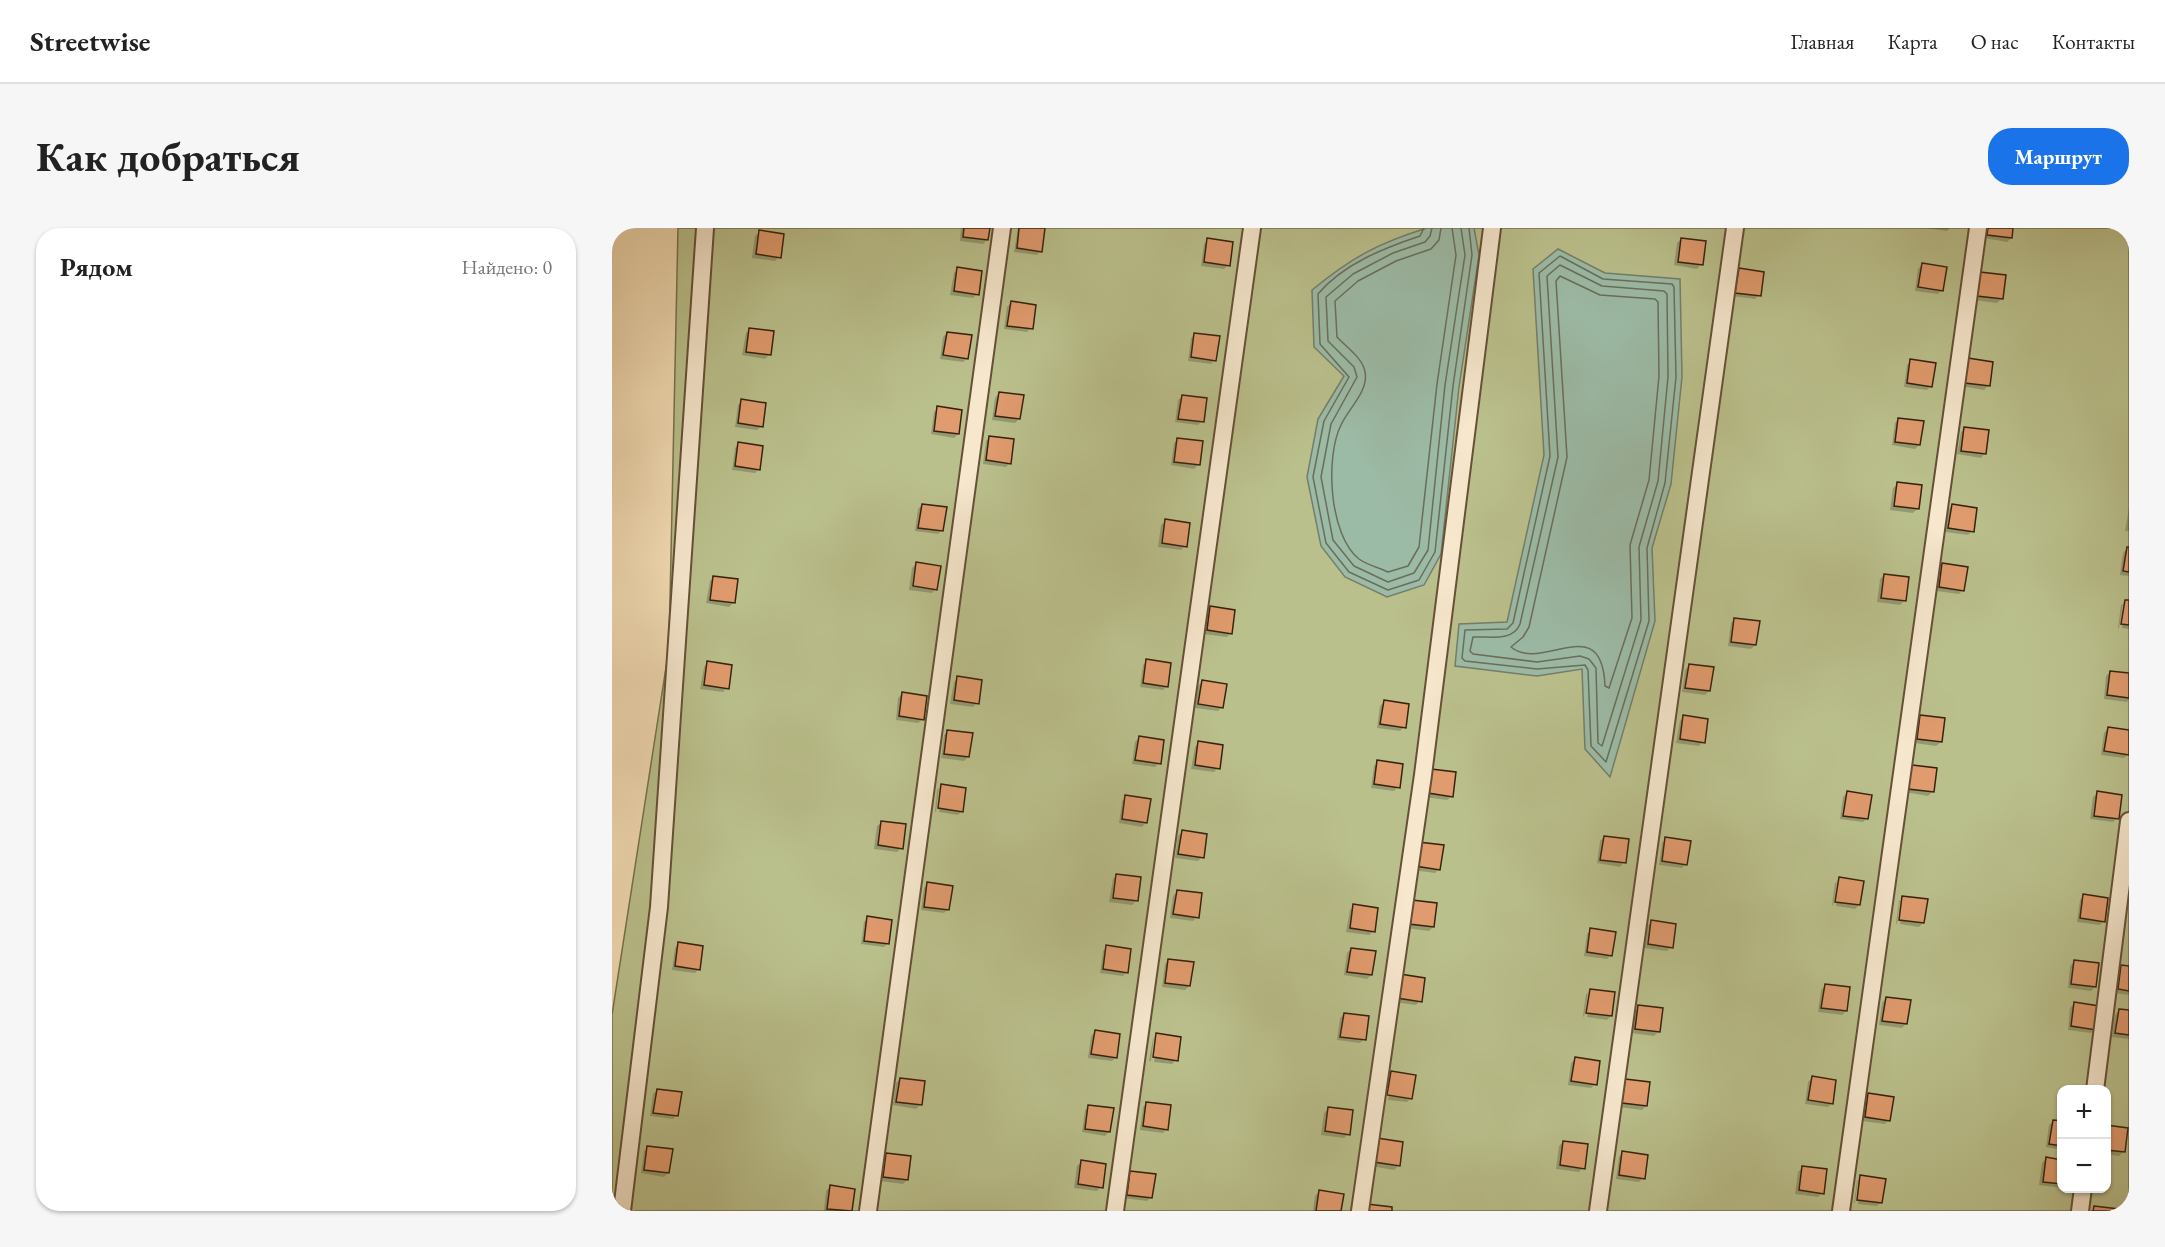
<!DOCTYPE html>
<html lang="ru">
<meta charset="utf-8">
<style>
body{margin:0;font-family:"EB Garamond",serif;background:#f6f6f6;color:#222}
.controls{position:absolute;right:18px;bottom:18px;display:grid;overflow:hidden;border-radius:12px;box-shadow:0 2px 4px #0004}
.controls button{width:54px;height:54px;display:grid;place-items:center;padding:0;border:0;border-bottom:2px solid #e0e0e0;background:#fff;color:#222;font:30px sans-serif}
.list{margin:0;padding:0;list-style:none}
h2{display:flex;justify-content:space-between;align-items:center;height:78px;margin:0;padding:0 24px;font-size:26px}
h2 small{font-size:20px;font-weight:400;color:#767676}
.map{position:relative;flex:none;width:1517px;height:983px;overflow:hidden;border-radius:24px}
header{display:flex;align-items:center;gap:36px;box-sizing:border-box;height:84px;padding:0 30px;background:#fff;border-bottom:2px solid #e0e0e0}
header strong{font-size:28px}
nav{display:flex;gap:33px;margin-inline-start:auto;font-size:21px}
.intro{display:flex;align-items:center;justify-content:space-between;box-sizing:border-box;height:144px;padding:0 36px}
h1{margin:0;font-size:42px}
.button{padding:15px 27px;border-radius:24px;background:#1a73e8;color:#fff;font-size:21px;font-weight:700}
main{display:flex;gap:36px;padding:0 36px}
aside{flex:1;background:#fff;border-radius:24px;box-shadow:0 2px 4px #0004}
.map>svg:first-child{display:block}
</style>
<header>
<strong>Streetwise</strong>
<nav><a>Главная</a><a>Карта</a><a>О нас</a><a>Контакты</a></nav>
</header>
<div class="intro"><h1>Как добраться</h1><a class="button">Маршрут</a></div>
<main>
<aside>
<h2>Рядом<small>Найдено: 0</small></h2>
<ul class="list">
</ul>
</aside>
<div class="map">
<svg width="1517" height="983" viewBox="0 0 1517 983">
<rect width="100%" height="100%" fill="#f1dab2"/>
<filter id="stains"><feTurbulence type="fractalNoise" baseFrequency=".00333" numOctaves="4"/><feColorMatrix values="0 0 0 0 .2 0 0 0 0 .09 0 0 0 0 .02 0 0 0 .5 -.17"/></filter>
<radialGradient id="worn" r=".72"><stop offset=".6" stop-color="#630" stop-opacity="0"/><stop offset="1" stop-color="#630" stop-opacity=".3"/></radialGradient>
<path fill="#bac08c" stroke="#78714d" stroke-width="1.5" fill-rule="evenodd" d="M66 0H1517V983H0V787L57 420ZM1450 862H1494V960H1450Z"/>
<g fill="#9cbba7" stroke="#747e6a" stroke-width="1.5">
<path d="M815 0H862L867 27 847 159 829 326 812 357 775 369 733 349 709 318 695 249 706 191 732 148 702 119 700 62C739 30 766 15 815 0Z"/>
<path d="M946 21 993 45 1068 51 1070 149 1059 256 1040 320 1043 393 998 549 973 521 970 441 925 448 843 438 847 396 895 394 932 227 921 41Z"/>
</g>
<g fill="#0003">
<path d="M349 0H376L375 12 371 16 348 13Z"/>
<path d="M406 0H424L429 23 425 27 402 24Z"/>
<path d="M1314 0H1338L1335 3Z"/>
<path d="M1373 0H1400L1399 10 1395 14 1372 10Z"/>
<path d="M148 4 167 29 163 33 140 30 143 8Z"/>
<path d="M1069 11 1089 36 1085 41 1062 37 1065 15Z"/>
<path d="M596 12 616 37 612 41 589 38 592 16Z"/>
<path d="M1310 37 1330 62 1326 66 1303 63 1306 41Z"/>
<path d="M346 41 365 66 361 70 338 67 342 45Z"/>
<path d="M1127 42 1147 67 1143 71 1120 68 1123 46Z"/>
<path d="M1369 45 1389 71 1385 75 1362 72Z"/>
<path d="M399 75 419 100 415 104 392 101 395 79Z"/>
<path d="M138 101 157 127 153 131 130 127 134 105Z"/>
<path d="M335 105 355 130 351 134 328 131 331 109Z"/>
<path d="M583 106 603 132 599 136 576 133 579 110Z"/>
<path d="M1299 133 1319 158 1315 162 1292 159 1295 137Z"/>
<path d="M1353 136 1376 158 1372 162 1349 158Z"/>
<path d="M387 165 407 191 403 195 380 192 383 170Z"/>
<path d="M570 168 590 193 586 197 563 194 566 172Z"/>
<path d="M130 173 150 198 145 202 123 199 126 177Z"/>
<path d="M326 180 346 206 342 210 319 206 322 184Z"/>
<path d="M1287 191 1307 217 1303 221 1280 217 1283 195Z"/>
<path d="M1353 200 1373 225 1369 230 1345 226 1349 204Z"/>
<path d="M378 209 398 235 394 239 371 236 374 213Z"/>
<path d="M566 211 586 237 582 241 559 237 562 215Z"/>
<path d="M127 216 147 241 143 245 120 242 123 220Z"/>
<path d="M1286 256 1305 281 1301 285 1278 282 1281 260Z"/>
<path d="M310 277 330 302 326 306 303 303 306 281Z"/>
<path d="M1340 278 1360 303 1356 307 1333 304 1336 282Z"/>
<path d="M1517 280V303H1513Z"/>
<path d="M554 293 573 318 569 322 546 319 549 297Z"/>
<path d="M1515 321H1517V348L1508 347 1511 325Z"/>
<path d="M304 336 324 361 320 365 297 362 300 340Z"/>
<path d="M1331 337 1351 362 1347 366 1324 363 1327 341Z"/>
<path d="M1272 347 1292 373 1288 377 1265 374 1268 351Z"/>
<path d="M102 349 121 375 117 379 94 375 98 353Z"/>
<path d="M1513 373 1517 374V401L1510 400 1514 376H1511Z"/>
<path d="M1511 376 1507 400H1506L1509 377Z"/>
<path d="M598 380 619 405 615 409 592 406 594 384Z"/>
<path d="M1123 391 1143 417 1139 421 1116 418 1119 395Z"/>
<path d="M535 433 555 458 551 462 528 459 531 437Z"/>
<path d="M96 435 115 460 111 464 88 461 92 439Z"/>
<path d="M1077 438 1097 463 1093 467 1070 464 1073 442Z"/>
<path d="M1498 444 1517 447V471L1515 474 1492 471 1494 448Z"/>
<path d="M346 450 365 475 361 479 338 476 342 454Z"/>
<path d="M590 454 610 479 606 483 583 480 586 458Z"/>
<path d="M290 466 311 491 306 495 284 492 286 470Z"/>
<path d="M772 474 792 499 788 503 765 500 768 478Z"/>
<path d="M1309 488 1329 514 1324 518 1302 515 1305 493Z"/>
<path d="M1072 489 1091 514 1087 518 1064 515 1068 493Z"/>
<path d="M1496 501 1516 526 1512 530 1489 527 1492 505Z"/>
<path d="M336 503 356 529 352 533 329 530 332 507Z"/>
<path d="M527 510 547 535 543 539 520 536 523 514Z"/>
<path d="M587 515 606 540 602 544 579 541 583 519Z"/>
<path d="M766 534 786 559 782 563 759 560 762 538Z"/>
<path d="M1300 538 1320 564 1316 568 1293 564 1296 542Z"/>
<path d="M815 546 840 568 835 572 812 569Z"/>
<path d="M329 557 350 583 346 587 327 584 330 560H327Z"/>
<path d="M327 560 324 584H323L325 562Z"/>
<path d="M1235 565 1255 590 1251 594 1228 591 1231 569Z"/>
<path d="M1486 565 1505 590 1501 594 1478 591 1481 569Z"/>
<path d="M514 569 534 595 530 599 507 595 510 573Z"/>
<path d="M270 594 289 620 285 624 262 621 265 598Z"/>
<path d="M570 604 590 629 586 633 563 630 566 608Z"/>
<path d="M992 609 1012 634 1008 639 985 635 988 613Z"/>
<path d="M1054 611 1074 636 1070 640 1047 637 1050 615Z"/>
<path d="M803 620 827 641 823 645 800 642Z"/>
<path d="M505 647 524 673 520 677 497 674 501 651Z"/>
<path d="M1227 651 1247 677 1243 681 1224 678 1228 653H1225Z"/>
<path d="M1225 654 1221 678 1220 677 1223 655Z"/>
<path d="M316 656 336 681 332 685 309 682 312 660Z"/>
<path d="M565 664 585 689 581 693 558 690 561 668Z"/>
<path d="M1472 668 1492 693 1488 697 1465 694 1468 672Z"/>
<path d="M1291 669 1311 695 1307 699 1288 696 1291 672H1289Z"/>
<path d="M1288 672 1285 696 1284 695 1287 673Z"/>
<path d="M796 677 821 699 817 703 793 700Z"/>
<path d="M742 678 762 703 757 707 734 704 738 682Z"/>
<path d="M256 690 276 715 272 719 249 716 252 694Z"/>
<path d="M1040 694 1059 719 1055 723 1032 720 1035 698Z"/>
<path d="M979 702 999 727 995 731 972 728 975 706Z"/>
<path d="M67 716 87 741 83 745 60 742 63 720Z"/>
<path d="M495 719 515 744 511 748 488 745 491 723Z"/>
<path d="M739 721 759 747 755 751 732 747 735 725Z"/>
<path d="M557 732 577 758 573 762 550 759 553 736Z"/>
<path d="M1462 734 1483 759 1479 763 1456 760 1458 738Z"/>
<path d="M1509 739 1517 740V767L1503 765 1505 743Z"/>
<path d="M789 748 808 773 804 777 781 774Z"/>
<path d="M1213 758 1234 783 1230 787 1206 784 1209 762Z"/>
<path d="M978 762 999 788 995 792 975 789 979 765H976Z"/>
<path d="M976 765 972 789 971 788 974 766Z"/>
<path d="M1274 770 1294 796 1290 800 1267 797 1270 775Z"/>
<path d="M1462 776 1483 801 1479 805 1456 802 1458 780Z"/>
<path d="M1027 779 1046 804 1042 808 1019 805 1023 783Z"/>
<path d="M1507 783 1517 784V811L1500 809 1503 787Z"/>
<path d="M732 786 752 811 748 815 725 812 728 790Z"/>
<path d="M483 804 504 829 500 833 476 830 479 808Z"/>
<path d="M545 807 564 832 560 836 542 834 545 809H542Z"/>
<path d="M542 809 539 833H537L541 811Z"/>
<path d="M963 831 983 856 979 860 956 857 959 835Z"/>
<path d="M779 845 799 870 795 874 776 872 780 847H777Z"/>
<path d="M1200 850 1220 875 1216 879 1193 876 1196 854Z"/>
<path d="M288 851 308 877 304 881 281 877 284 855Z"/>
<path d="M1013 852 1034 878 1030 882 1007 879 1009 856Z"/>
<path d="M45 862 65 887 61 891 38 888 41 866Z"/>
<path d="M1257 867 1277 892 1273 896 1250 893 1253 871Z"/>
<path d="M535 875 555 901 551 905 528 902 531 879Z"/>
<path d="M477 878 497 904 493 908 470 904 473 882Z"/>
<path d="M717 880 736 906 732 910 709 907 712 885Z"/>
<path d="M1441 893 1450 895V922L1434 919 1437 897Z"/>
<path d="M1494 899 1511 924 1507 928 1494 926Z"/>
<path d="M951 914 971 940 967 944 944 941 947 918Z"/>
<path d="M762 916 786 938 782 942 759 938Z"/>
<path d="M36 919 56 945 52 949 29 945 32 923Z"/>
<path d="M1011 925 1031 950 1027 954 1004 951 1007 929Z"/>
<path d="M274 926 295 952 291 956 268 953 270 930Z"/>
<path d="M1434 931 1450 933V960L1427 957 1430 935Z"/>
<path d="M469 934 489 959 485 963 462 960 465 938Z"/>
<path d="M1190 940 1210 965 1206 969 1183 966 1186 944Z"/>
<path d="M519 944 539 969 535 973 512 970 515 948Z"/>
<path d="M1249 949 1269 974 1265 978 1246 976 1249 951H1247Z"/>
<path d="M1246 952 1243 975H1242L1245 953Z"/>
<path d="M218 959 241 962 239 983H212L214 963Z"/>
<path d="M707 964 728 983H701L703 968Z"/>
</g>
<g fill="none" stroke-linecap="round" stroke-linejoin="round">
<g stroke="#6a6e5a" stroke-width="1.5">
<path d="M812 0 808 8C772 20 731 36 706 66L708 116 737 149 712 193 701 249 714 315 737 344 776 362 807 352 823 324 841 158 860 27 857 0"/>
<path d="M820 0 818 8 813 14 781 25 741 46 714 69 716 113 742 139 745 149 719 196 709 249 721 312 742 338 776 354 802 345 816 322 833 157 853 27 849 0"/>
<path d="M829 0 827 12 819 21 784 33 746 53 723 73 725 109C734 119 751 130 753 144 757 163 736 181 729 197 713 229 717 307 747 331 755 337 768 340 776 344L796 338 807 319 825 156 844 27 840 0"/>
<path d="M948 28 991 51 1060 56 1062 59 1064 149 1053 255 1035 320 1037 393 994 534 979 518 976 442 973 437 925 441 853 433 850 430 853 402 895 401 901 395 938 228 927 45Z"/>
<path d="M948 37 990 58 1052 63 1055 66 1056 149 1046 253 1027 319 1029 392 990 518 986 515 984 440 977 431 968 428 925 434 861 426 858 423 861 409C877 408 901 414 908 396L946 229 935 48Z"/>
<path d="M948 48 988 67 1043 71 1046 74 1047 148 1037 252 1018 317 1020 390 997 460 993 458C990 381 930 445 899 419L911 409 917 399 955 229 944 53Z"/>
</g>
</g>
<g fill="#e09b6e" stroke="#37220e" stroke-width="1.5">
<path d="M352 0H378L376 12 351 9Z"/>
<path d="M407 0H433L430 24 405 20Z"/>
<path d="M1376 0H1401L1400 10 1375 7Z"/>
<path d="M147 2 172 6 169 30 144 26Z"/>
<path d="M595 10 621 14 618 38 592 34Z"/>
<path d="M1069 10 1094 13 1091 37 1066 34Z"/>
<path d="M1310 35 1335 39 1331 63 1306 59Z"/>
<path d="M345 39 370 43 367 67 342 63Z"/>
<path d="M1127 40 1152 44 1149 68 1123 65Z"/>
<path d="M1368 44 1394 47 1391 71 1365 68Z"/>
<path d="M399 73 424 77 421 101 395 98Z"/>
<path d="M137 100 162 103 159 127 134 124Z"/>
<path d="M335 104 360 107 356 131 331 127Z"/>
<path d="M582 105 608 108 604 133 579 129Z"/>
<path d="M1356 130 1381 134 1378 158 1353 155Z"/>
<path d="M1298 131 1324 135 1320 159 1295 155Z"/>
<path d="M387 164 412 167 408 191 383 188Z"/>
<path d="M570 167 595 170 592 194 566 191Z"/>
<path d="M129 171 154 175 151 199 126 195Z"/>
<path d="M325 178 350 182 347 206 322 203Z"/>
<path d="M1286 190 1312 193 1308 217 1283 214Z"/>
<path d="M1352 199 1377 202 1374 226 1349 223Z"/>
<path d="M377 208 402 211 399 236 374 232Z"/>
<path d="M565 210 591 213 588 237 562 234Z"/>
<path d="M126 214 151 218 148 242 123 238Z"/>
<path d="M1285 254 1310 257 1307 281 1282 278Z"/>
<path d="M310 276 335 279 331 303 306 300Z"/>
<path d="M1340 276 1365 280 1362 304 1336 300Z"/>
<path d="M553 291 578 295 575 319 550 315Z"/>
<path d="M1515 319H1517V344L1511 343Z"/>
<path d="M304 334 329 338 325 362 301 358Z"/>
<path d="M1330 335 1356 339 1352 363 1327 359Z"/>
<path d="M1272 346 1297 349 1294 373 1269 370Z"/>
<path d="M101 348 126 351 123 375 98 372Z"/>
<path d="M1513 372H1517V397L1509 396Z"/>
<path d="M598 378 623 382 620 406 595 402Z"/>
<path d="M1122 390 1148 393 1144 417 1119 414Z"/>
<path d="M534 431 559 435 556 459 531 455Z"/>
<path d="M95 433 120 437 117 461 92 457Z"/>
<path d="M1077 436 1102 439 1098 463 1073 460Z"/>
<path d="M1498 443 1517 445V470L1495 467Z"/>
<path d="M345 448 370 452 367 476 342 472Z"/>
<path d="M590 452 615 456 611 480 586 476Z"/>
<path d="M290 464 315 468 312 492 287 488Z"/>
<path d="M772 472 797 476 794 500 768 496Z"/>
<path d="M1071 487 1096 491 1093 515 1068 511Z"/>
<path d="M1308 487 1333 490 1330 514 1305 511Z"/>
<path d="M1496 499 1517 502V527L1492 523Z"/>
<path d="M335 502 361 505 357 529 332 526Z"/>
<path d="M527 508 552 512 549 536 523 532Z"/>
<path d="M586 513 611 517 608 541 583 537Z"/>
<path d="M765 532 791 536 788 560 762 556Z"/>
<path d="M1300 537 1325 540 1322 564 1296 561Z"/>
<path d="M819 541 844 544 841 569 816 565Z"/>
<path d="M329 556 354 560 351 584 326 580Z"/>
<path d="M1235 563 1260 567 1256 591 1231 588Z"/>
<path d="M1485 563 1510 567 1507 591 1482 588Z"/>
<path d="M513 567 539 571 535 595 510 591Z"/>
<path d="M269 593 294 596 291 621 266 617Z"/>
<path d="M570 602 595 606 592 630 566 626Z"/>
<path d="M992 608 1017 611 1014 635 988 632Z"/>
<path d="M1053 609 1079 613 1075 637 1050 633Z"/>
<path d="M806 614 832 617 828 642 803 638Z"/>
<path d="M504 646 529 649 526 673 501 670Z"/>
<path d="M1227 649 1252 653 1248 677 1223 674Z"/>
<path d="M315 654 341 658 337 682 312 679Z"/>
<path d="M565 662 590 665 587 690 561 686Z"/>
<path d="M1471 666 1496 670 1493 694 1468 690Z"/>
<path d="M1290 668 1316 671 1312 695 1287 692Z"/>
<path d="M800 672 825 675 822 699 797 696Z"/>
<path d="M741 676 766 680 763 704 738 700Z"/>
<path d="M255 688 280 692 277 716 252 713Z"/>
<path d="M1039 692 1064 696 1061 720 1036 716Z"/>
<path d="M978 700 1004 704 1000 728 975 724Z"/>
<path d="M66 714 91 718 88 742 63 738Z"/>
<path d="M494 717 519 721 516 745 491 741Z"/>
<path d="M739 720 764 723 760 747 735 744Z"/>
<path d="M556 731 582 734 578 758 553 755Z"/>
<path d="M1462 732 1487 735 1484 759 1459 756Z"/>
<path d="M1509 737 1517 738V763L1506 761Z"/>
<path d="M788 746 813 750 810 774 785 770Z"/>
<path d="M1213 756 1238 759 1235 783 1209 780Z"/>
<path d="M978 761 1003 764 1000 788 974 785Z"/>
<path d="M1274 769 1299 772 1295 796 1270 793Z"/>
<path d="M1462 774 1487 778 1484 802 1459 798Z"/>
<path d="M1026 777 1051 780 1048 804 1023 801Z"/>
<path d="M1507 781 1517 782V807L1503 805Z"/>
<path d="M732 785 757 788 754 812 728 809Z"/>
<path d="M483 802 508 806 505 830 479 826Z"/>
<path d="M544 805 569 809 566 833 541 829Z"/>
<path d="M963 829 988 833 985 857 959 853Z"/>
<path d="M779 843 804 847 800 871 775 867Z"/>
<path d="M1200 848 1224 852 1221 876 1196 872Z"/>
<path d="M288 850 313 853 310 877 284 874Z"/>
<path d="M1013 851 1038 854 1035 878 1010 875Z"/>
<path d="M45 861 70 864 66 888 41 885Z"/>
<path d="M1256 865 1282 869 1278 893 1253 889Z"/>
<path d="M534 874 559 877 556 902 531 898Z"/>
<path d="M476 877 502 880 498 904 473 901Z"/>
<path d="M716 879 741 882 738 907 713 903Z"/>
<path d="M1441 892 1450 893V918L1437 916Z"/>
<path d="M1494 897 1516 900 1513 924 1494 922Z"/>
<path d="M765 910 791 914 788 938 762 934Z"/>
<path d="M951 913 976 916 973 941 948 937Z"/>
<path d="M35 918 61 921 57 945 32 942Z"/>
<path d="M1010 923 1036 927 1033 951 1007 947Z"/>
<path d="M274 925 299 928 296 952 271 949Z"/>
<path d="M1434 929 1450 932V956L1431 954Z"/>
<path d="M469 932 494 936 491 960 466 956Z"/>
<path d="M1190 938 1215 941 1212 966 1187 962Z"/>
<path d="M518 943 544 946 540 970 515 967Z"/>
<path d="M1248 947 1274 951 1270 975 1245 972Z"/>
<path d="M218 957 243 961 240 983 215 981Z"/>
<path d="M707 962 732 966 729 983H704Z"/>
<path d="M755 976 780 979V983H754Z"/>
<path d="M1482 978 1507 981V983H1481Z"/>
</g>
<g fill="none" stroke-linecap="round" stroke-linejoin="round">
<defs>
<g id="service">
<path d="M1483 862 1517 593"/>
<path d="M10 983 47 679 93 0"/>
<path d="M256 983 390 0"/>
<path d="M503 983 640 0"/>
<path d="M748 983 811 547 880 0"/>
<path d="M986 983 1123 0"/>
<path d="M1229 983 1366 0"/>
<path d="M1468 983 1471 960"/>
</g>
</defs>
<use href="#service" stroke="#665037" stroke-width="20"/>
<use href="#service" stroke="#f6e7cd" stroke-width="16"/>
</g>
<rect width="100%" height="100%" filter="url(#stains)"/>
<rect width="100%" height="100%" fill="url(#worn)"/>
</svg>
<div class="controls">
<button>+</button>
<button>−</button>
</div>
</div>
</main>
